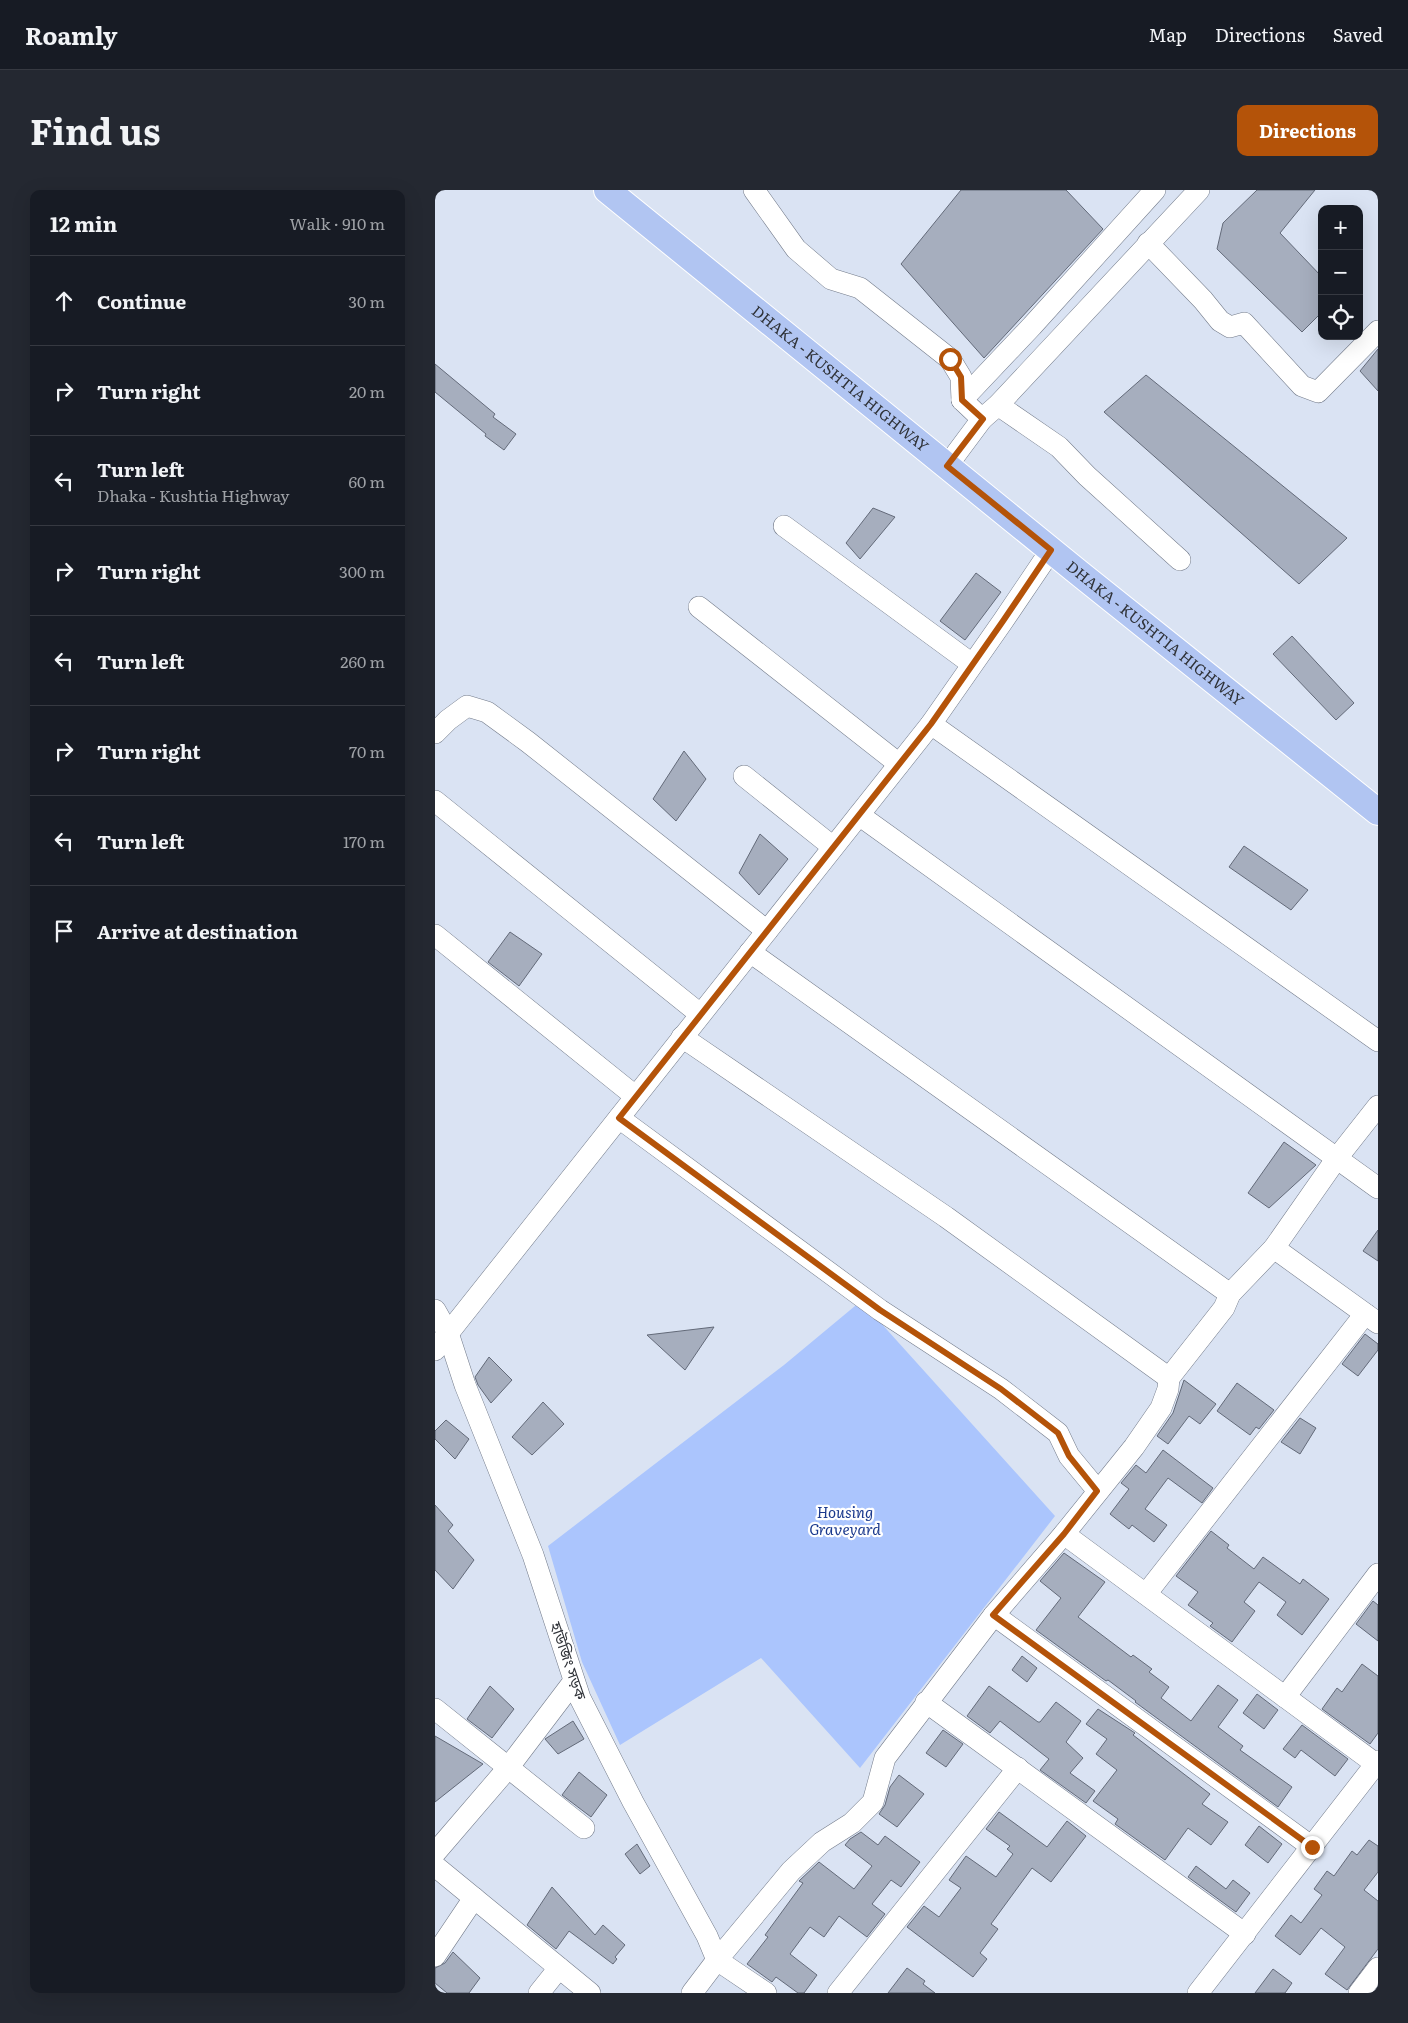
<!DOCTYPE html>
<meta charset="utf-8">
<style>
body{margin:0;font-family:Literata,"Noto Sans Bengali",serif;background:#242831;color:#f1f3f6}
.controls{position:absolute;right:15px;top:15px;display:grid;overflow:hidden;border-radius:10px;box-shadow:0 5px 20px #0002}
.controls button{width:45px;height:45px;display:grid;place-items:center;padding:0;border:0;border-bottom:1px solid #363941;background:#171b24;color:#f1f3f6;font:25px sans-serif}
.stop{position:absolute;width:15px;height:15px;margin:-11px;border:4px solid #b45309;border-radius:50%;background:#fff}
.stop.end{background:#b45309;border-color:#fff;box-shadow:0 1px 5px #0008}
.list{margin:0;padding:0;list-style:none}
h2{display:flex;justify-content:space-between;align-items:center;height:65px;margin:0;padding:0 20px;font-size:21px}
h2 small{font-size:16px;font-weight:400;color:#9ea1a6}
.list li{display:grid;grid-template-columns:32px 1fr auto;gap:15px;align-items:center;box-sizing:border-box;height:90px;padding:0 20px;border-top:1px solid #363941}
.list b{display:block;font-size:19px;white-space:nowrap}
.list p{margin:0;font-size:16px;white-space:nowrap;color:#9ea1a6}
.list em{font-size:16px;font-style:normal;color:#9ea1a6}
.icon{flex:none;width:28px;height:28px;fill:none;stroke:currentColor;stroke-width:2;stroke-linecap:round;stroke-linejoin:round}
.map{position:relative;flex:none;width:943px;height:1803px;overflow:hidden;border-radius:10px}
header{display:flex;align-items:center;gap:30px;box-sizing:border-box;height:70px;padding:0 25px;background:#171b24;border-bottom:1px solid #363941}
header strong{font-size:24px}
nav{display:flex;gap:28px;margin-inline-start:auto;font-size:18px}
.intro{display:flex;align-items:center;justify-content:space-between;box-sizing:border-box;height:120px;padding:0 30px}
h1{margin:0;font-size:35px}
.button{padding:12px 22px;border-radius:10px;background:#b45309;color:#fff;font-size:18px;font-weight:700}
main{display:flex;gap:30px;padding:0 30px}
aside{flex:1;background:#171b24;border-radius:10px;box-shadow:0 5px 20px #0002}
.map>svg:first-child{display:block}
</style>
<header>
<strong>Roamly</strong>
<nav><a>Map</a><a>Directions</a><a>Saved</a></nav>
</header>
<div class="intro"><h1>Find us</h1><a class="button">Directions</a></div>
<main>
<aside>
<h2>12 min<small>Walk · 910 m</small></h2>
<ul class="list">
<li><svg class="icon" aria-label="ahead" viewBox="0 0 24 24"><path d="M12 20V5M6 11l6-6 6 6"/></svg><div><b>Continue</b></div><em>30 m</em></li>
<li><svg class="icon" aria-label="right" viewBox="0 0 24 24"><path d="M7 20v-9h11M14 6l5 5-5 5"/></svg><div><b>Turn right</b></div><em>20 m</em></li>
<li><svg class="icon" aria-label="left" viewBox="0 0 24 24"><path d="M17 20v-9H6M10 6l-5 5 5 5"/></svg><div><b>Turn left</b><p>Dhaka - Kushtia Highway</p></div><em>60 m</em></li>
<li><svg class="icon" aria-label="right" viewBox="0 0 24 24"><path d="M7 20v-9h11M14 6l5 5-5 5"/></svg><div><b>Turn right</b></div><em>300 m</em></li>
<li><svg class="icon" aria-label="left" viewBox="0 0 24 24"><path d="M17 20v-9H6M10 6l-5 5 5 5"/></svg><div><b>Turn left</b></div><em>260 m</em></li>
<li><svg class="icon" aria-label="right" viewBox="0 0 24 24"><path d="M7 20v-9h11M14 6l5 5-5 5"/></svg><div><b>Turn right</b></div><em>70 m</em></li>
<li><svg class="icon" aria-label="left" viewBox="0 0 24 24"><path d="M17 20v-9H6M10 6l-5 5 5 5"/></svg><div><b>Turn left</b></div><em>170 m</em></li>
<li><svg class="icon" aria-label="arrive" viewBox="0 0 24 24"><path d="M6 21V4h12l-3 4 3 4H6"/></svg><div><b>Arrive at destination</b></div></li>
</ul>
</aside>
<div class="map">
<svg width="943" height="1803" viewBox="0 0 943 1803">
<rect width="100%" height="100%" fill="#dae3f3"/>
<path fill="#abc5fd" d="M426 1111 620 1326 425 1578 326 1468 185 1555 147 1472 113 1356 349 1175Z"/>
<g fill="#a6aebe" stroke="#636a79">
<path d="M526 0H631L668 39 549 168 466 74Z"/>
<path d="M822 0H880L845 43 887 87V122L867 142 782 59 788 33Z"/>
<path d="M943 159V201L925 181Z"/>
<path d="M0 174 60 224 58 227 81 244 69 260 50 246 51 244 0 202Z"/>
<path d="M711 185 912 348 864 394 669 222Z"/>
<path d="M438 318 460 327 425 369 411 353Z"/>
<path d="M541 383 566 402 530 450 505 431Z"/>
<path d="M857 446 919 513 901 530 838 464Z"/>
<path d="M249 561 271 589 241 631 218 609Z"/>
<path d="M325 644 353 669 324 705 304 683Z"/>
<path d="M809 656 873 700 856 720 794 677Z"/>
<path d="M75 742 107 764 84 796 53 772Z"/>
<path d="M849 952 881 975 834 1018 813 1003Z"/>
<path d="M943 1040V1071L928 1061Z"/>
<path d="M279 1137 250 1180 212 1145Z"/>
<path d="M930 1144 943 1154V1160L923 1186 907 1174Z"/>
<path d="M54 1167 77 1190 56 1213 43 1195 40 1187Z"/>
<path d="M749 1190 781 1214 765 1234 754 1226 733 1254 722 1246 738 1223Z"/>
<path d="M802 1193 839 1220 824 1239 821 1237 815 1245 782 1221Z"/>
<path d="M108 1212 129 1234 97 1265 77 1247Z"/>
<path d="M865 1228 881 1238 865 1264 846 1252Z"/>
<path d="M11 1230 34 1249 20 1269 0 1249V1241Z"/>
<path d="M728 1260 778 1298 767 1313 733 1288 710 1319 732 1335 719 1352 697 1335 694 1339 675 1324 694 1299 686 1293 701 1275 711 1283Z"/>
<path d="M0 1315 18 1335 13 1341 39 1370 18 1399 0 1380Z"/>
<path d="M776 1341 794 1355 792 1358 819 1379 828 1367 865 1394 868 1389 894 1409 867 1445 842 1425 851 1412 824 1392 809 1412 820 1421 797 1452 775 1436 778 1433 753 1415 763 1402 741 1386Z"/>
<path d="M629 1363 670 1392 643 1427 696 1467 698 1465 717 1479 714 1482 734 1497 726 1508 756 1531 783 1495 803 1510 783 1537 808 1556 805 1560 857 1597 843 1617 700 1512 701 1511 673 1490 671 1491 601 1440 626 1408 605 1391Z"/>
<path d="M938 1411 943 1415V1451L921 1434Z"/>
<path d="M587 1466 602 1478 592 1492 577 1480Z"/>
<path d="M927 1474 943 1486V1543L935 1554 887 1519 902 1498 907 1502Z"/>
<path d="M55 1496 79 1519 57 1548 32 1529Z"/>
<path d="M554 1496 603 1532H605L621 1512 646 1531 631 1552 648 1568 635 1583 660 1601 651 1613 605 1580 614 1569 565 1531 555 1543 532 1526Z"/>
<path d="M822 1504 843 1520 829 1539 808 1523Z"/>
<path d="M663 1519 700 1543 698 1545 775 1604 767 1614 793 1632 776 1655 753 1638 730 1670 680 1634 683 1629 658 1611 682 1580 661 1564 672 1549 651 1534Z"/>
<path d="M138 1531 149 1549 123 1564 110 1549Z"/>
<path d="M867 1535 913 1569 900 1586 866 1560 860 1568 848 1559Z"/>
<path d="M508 1540 528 1554 511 1577 491 1563Z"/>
<path d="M0 1546 48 1574 0 1612Z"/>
<path d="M144 1582 172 1605 156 1627 127 1605Z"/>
<path d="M464 1585 489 1604 462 1637 444 1624 450 1615 455 1597Z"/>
<path d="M564 1622 612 1657 632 1631 651 1646 616 1692 597 1678 556 1734 563 1739 545 1763 552 1769 538 1787 472 1737 489 1716 504 1727 526 1698 514 1690 531 1666 561 1687 578 1664 572 1659 575 1656 551 1639Z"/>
<path d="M824 1636 847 1654 833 1673 810 1655Z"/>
<path d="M426 1642 443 1655 450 1646 485 1672 466 1697 456 1690 437 1714 450 1724 432 1747 404 1726 389 1747 375 1737 355 1764 382 1785 369 1803H363L341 1787 337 1792 312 1774 333 1747 330 1745 368 1693 364 1691 384 1672 419 1699 437 1676 410 1655 415 1649Z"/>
<path d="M934 1650 943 1656V1682L929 1700 943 1711V1759L912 1800 890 1784 910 1757 886 1738 865 1765 840 1746 856 1725 866 1733 887 1705 879 1699 892 1681 899 1686 917 1661 922 1665Z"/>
<path d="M202 1654 215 1676 205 1684 190 1664Z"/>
<path d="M761 1676 791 1699 798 1690 815 1703 801 1722 753 1687Z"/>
<path d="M117 1697 160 1745 168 1735 190 1755 180 1767 182 1769 178 1774 134 1741 121 1759 92 1735Z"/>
<path d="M18 1762 45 1788 34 1803H12L0 1793V1778L10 1773Z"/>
<path d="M472 1778 490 1791 488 1794 500 1803H453Z"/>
<path d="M838 1779 857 1793 850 1803H820Z"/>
</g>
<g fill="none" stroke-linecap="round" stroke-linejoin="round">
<defs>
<g id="minor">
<path d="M319 0 361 59 396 89 425 98 515 169 526 187 527 210 547 229"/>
<path d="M713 53 768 110 785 131 795 137 809 133 867 196 883 202 943 141"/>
<path d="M527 210 597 136 720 0"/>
<path d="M563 215 624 257 652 286 745 370"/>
<path d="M512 276 547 229 563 215 764 0"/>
<path d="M349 336 537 474"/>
<path d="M264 417 464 574"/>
<path d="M496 534 943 851"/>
<path d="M0 543 13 530 32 516 52 522 93 552 332 741"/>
<path d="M309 586 398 657"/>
<path d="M0 611 265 824"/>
<path d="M424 625 943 998"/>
<path d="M0 745 200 906"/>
<path d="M315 762 795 1104"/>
<path d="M247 847 511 1027 734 1188"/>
<path d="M184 928 445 1120 566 1199 623 1243 634 1266 663 1301"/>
<path d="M839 1058 943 1133"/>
<path d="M0 1120 13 1143 30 1195 98 1365 145 1508 198 1612 272 1746 282 1770 257 1803"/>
<path d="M0 1160 496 534 568 431 616 360"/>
<path d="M629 1344 941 1574"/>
<path d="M711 1404 930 1124"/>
<path d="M559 1425 877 1657"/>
<path d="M850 1507 943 1384"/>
<path d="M491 1512 810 1744"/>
<path d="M0 1519 149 1638"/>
<path d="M0 1663 73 1578 139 1491"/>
<path d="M0 1676 155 1803"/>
<path d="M0 1766 39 1708"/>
<path d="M104 1803 124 1778"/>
<path d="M331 1803 282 1770 356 1681 387 1652 417 1633 438 1612 450 1568 559 1425 629 1344 699 1257 726 1218 733 1199 734 1188 789 1118 795 1104 839 1058 902 968 943 916"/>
<path d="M403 1803 583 1578"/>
<path d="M763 1803 943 1571"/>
<path d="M924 1803 943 1778"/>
</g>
<g id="major">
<path id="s1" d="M172 0 644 383 943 622"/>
</g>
</defs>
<use href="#minor" stroke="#747c8b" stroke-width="22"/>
<use href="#major" stroke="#fff" stroke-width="28"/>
<use href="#minor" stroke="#fff" stroke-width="21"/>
<use href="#major" stroke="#b1c5f2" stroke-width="26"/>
</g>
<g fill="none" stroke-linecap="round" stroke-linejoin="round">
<path stroke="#b45309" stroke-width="6" d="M515 169 526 187 527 210 548 229 512 276 616 360 568 431 496 534 184 928 445 1120 566 1199 623 1243 634 1266 662 1301 629 1344 558 1425 877 1657"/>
</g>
<g text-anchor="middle" stroke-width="4.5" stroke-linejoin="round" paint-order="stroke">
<g font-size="15" fill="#2f3238" stroke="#fff">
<text dy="5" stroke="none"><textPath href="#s1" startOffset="300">DHAKA - KUSHTIA HIGHWAY</textPath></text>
<text dy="5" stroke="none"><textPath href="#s1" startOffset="705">DHAKA - KUSHTIA HIGHWAY</textPath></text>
<text transform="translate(133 1471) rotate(71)" y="5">হাউজিং সড়ক</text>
</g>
<g font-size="15" font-style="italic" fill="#1a398d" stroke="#fff">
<text x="410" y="1328">Housing<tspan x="410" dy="17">Graveyard</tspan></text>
</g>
</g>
</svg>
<div class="controls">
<button>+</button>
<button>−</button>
<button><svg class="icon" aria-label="locate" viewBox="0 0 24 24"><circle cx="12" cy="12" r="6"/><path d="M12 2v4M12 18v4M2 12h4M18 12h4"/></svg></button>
</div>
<div class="stop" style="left:515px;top:169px"></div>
<div class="stop end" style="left:877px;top:1657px"></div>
</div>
</main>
